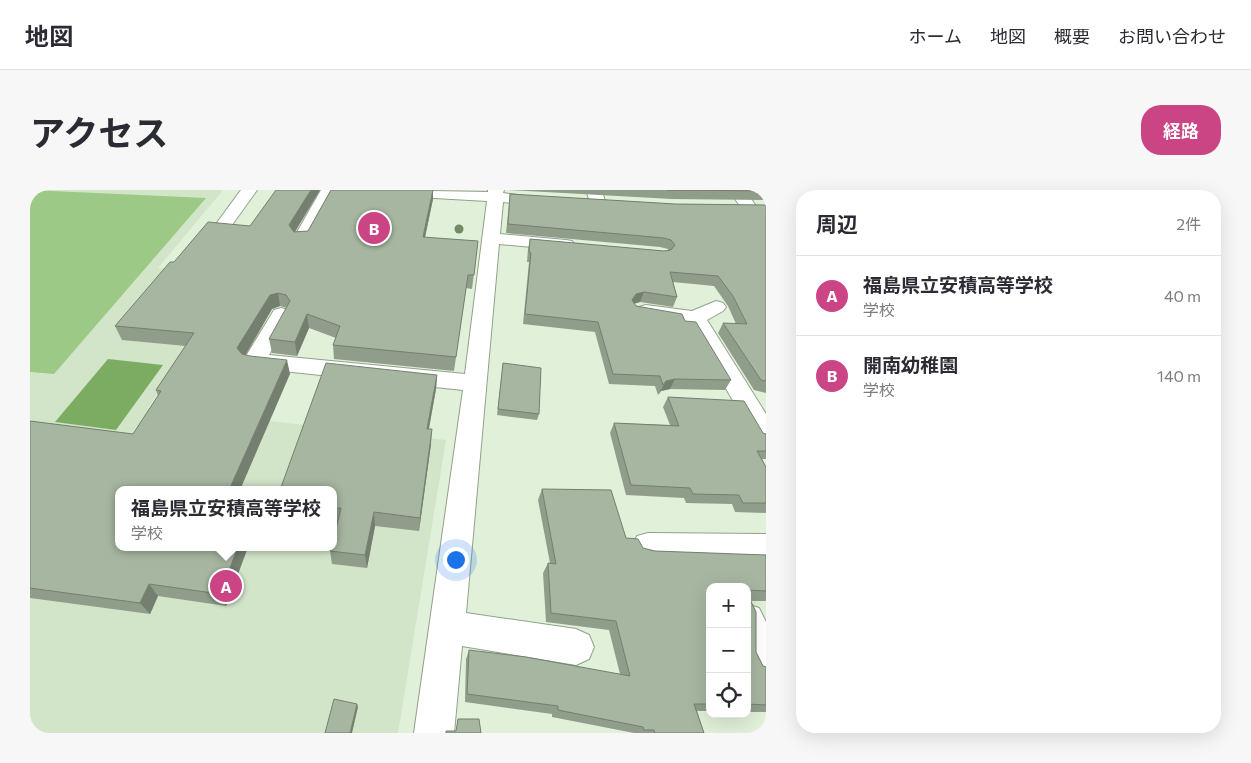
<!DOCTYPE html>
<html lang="ja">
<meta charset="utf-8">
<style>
body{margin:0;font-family:Commissioner,"Noto Sans JP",sans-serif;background:#f7f7f7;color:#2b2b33}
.controls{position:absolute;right:15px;bottom:15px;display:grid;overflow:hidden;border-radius:10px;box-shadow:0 5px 20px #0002}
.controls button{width:45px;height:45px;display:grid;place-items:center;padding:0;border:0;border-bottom:1px solid #e1e1e2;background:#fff;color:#2b2b33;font:25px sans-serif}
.you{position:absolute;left:425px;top:369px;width:18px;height:18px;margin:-12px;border:4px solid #fff;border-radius:50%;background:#1a73e8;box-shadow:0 0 0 8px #1a73e833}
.badge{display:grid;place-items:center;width:32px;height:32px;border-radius:50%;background:#cb4484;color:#fff;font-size:16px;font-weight:700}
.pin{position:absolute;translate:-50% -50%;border:2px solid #fff;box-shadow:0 1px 5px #0006}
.popup{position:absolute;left:85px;top:296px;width:222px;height:65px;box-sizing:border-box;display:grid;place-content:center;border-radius:10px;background:#fff;filter:drop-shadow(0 1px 4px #0005);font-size:16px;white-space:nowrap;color:#7c7c81}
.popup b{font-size:19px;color:#2b2b33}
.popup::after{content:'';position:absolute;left:50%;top:100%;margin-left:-10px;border:10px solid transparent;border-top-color:#fff}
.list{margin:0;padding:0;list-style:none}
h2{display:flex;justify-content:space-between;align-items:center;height:65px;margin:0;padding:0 20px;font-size:21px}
h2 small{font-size:16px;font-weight:400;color:#7c7c81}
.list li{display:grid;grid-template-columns:32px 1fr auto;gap:15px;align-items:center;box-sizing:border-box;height:80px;padding:0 20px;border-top:1px solid #e1e1e2}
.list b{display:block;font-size:19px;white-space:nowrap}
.list p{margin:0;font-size:16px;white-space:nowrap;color:#7c7c81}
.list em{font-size:16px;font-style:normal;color:#7c7c81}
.icon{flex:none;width:28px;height:28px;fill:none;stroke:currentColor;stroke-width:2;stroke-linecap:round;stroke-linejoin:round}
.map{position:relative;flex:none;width:736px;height:543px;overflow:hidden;border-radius:20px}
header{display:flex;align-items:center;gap:30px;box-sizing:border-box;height:70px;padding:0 25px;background:#fff;border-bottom:1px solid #e1e1e2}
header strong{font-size:24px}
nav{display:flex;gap:28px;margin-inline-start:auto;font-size:18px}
.intro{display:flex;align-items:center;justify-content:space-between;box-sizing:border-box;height:120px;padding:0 30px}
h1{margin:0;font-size:35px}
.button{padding:12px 22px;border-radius:20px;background:#cb4484;color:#fff;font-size:18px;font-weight:700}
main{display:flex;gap:30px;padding:0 30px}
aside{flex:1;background:#fff;border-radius:20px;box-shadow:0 5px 20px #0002}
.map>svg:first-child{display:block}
</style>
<header>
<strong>地図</strong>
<nav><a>ホーム</a><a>地図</a><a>概要</a><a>お問い合わせ</a></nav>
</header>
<div class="intro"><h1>アクセス</h1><a class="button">経路</a></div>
<main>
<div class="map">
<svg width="736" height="543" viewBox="0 0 736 543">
<rect width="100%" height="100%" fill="#e1f0d9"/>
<path fill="#d2e5c9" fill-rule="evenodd" d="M0 0H193L128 78 206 84 118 218 416 250 368 543H0ZM89 300H304V357H89Z"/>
<path fill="#9dc986" d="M0 0 176 8 24 184 0 182Z"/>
<path fill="#7cac62" d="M78 169 133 175 86 240 25 232Z"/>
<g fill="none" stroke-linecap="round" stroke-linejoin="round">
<defs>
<g id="minor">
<path d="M211 0H227L197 42H185L183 38Z"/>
<path d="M291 0H307L278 53H266L263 49Z"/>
<path d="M344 0 458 2V0H474L473 3 488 5 490 8 482 13 473 12 470 44 536 50 542 51 545 55 542 59 536 60 469 54 436 423 546 439 559 445 564 457 559 469 546 475 432 456 424 543H384L433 200 224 178 216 176 213 171 244 120 251 118 258 120 261 124 239 165 435 184 457 11 352 5Z"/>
<path d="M556 0H572L575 12 573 15H561Z"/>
<path d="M699 0H715L726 16 724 19H712Z"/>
<path d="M686 111 693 113 696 117 693 121 677 130 736 224V254L727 252 658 133 609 125 606 121 609 117 616 115 662 121Z"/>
<path d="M618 343 736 344V372L618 369 607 366 602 356 607 346Z"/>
<path d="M717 414 729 418 736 432V488L723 483 717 470Z"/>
</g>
</defs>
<use href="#minor" stroke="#92a18b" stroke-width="2"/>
<use href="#minor" fill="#fff" fill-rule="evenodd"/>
</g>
<circle fill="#738a63" cx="429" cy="39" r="4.5"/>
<g fill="#909d8a">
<path d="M290 0 265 42 278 41 301 0H403V9L395 48 448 51 442 99 436 98 424 181 304 169 303 155 306 148 279 138 267 166 242 163 239 149 257 118 250 116 242 119 216 165 260 184 88 300 218 357 196 416 128 406 120 424 0 408V231L103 244 128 206 126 200 156 156 92 150 85 136 144 72 220 36Z"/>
<path d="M479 0H736V10L642 9Z"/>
<path d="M480 4 645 14 736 15V203L724 200 688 143 693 133 706 134 698 116 684 96 643 92 647 107 643 117 610 112 604 114 606 116 655 131 701 190 695 200 640 199 631 201 628 205 625 196 579 194 565 142 493 134 499 72H497L498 59 500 49 634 61 638 60V59L630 57 476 43Z"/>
<path d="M473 173 509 224 507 230 467 225Z"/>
<path d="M407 185 406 199 399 239 401 254 389 341 345 336 337 378 302 374 300 361 307 331H304V300Z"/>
<path d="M638 207 736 244V269H733L732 270 736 277V323L705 322 702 314 656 313 654 308 596 305 580 243 584 233 640 235 633 217Z"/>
<path d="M512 299 596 348 613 358 625 361 736 365V411H721L726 462 733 476 736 477V522H717V397H680V521H667L674 543H604L522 527V524L435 512 436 469 439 460 590 484 579 440 516 432 513 383 518 373H520L508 310Z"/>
</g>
<g fill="#757f70">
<path d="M281 0H290L261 48 259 35Z"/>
<path d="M403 0V9L392 60 393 47Z"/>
<path d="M614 102 610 112 602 114V110L606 104Z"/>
<path d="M248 103 250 116 242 119 211 172 207 158 240 105Z"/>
<path d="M277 124 279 138 267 166 265 152Z"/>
<path d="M257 170 260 184 210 300H199Z"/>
<path d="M407 185 406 199 396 253 397 239Z"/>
<path d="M645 189 640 199 631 201 628 205 636 191Z"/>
<path d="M402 239 401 254 389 341 390 328Z"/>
<path d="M344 322 345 336 337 378 335 365Z"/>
<path d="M208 357H218L196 416 190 404Z"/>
<path d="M119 394 128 406 120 424 110 413Z"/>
<path d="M327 514 328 517 322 543H320Z"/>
</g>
<g fill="#a7b6a0" stroke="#757f70">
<path d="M246 0H281L259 35 264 42 278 41 301 0H403L393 47 448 51 444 85H438L426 167 303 155 310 136 277 124 265 152 239 149 260 111 256 105 248 103 240 105 207 158 212 164 220 166 257 170 199 300H88V357H208L190 404 119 394 110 413 0 398V231L103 244 131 201 126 200 164 143 85 136 140 72H144L178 32 220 36Z"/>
<path d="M637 0H736V1L645 0Z"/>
<path d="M480 4 645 14 736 15V191L731 190 693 133 717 134 703 106 688 86 640 82 647 107 614 102 606 104 602 110 606 116 652 124 655 131 666 132 701 190 645 189 636 191 633 195 630 186 583 184 568 132 495 124 501 63 499 62 500 49 634 61 641 60 645 55 641 50 634 48 478 34Z"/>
<path d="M296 173 407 185 397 239H402L390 328 344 322 335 365 300 361 301 357H304V347L311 318H304V300H250Z"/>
<path d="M473 173 511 178 509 224 468 219Z"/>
<path d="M638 207 714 211 733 243 736 244V261H727L736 277V313H713L709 305 663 304 660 298 601 295 584 233 649 236Z"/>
<path d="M512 299 581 300 596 348 608 349 613 358 625 361 736 365V401L717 400V397H680V514H664L674 543H625L624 540H614L613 537 528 520V516L437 504 439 460 496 467 600 486 586 431 521 423 518 373 526 374Z"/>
<path d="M717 403 726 422V462L733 476 736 477V515L717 514Z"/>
<path d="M304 509 327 514 320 543H295Z"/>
<path d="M428 529H449L451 543H416V541H426Z"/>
</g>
</svg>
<div class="controls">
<button>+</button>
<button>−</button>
<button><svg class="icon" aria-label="locate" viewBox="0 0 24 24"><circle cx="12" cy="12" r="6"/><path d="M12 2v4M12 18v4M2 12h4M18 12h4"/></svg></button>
</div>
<div class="you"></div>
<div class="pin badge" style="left:196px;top:396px">A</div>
<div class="popup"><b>福島県立安積高等学校</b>学校</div>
<div class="pin badge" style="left:344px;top:38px">B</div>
</div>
<aside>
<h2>周辺<small>2件</small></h2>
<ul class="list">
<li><span class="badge">A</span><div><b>福島県立安積高等学校</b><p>学校</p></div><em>40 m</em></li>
<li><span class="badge">B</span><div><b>開南幼稚園</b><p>学校</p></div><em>140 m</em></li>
</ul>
</aside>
</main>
